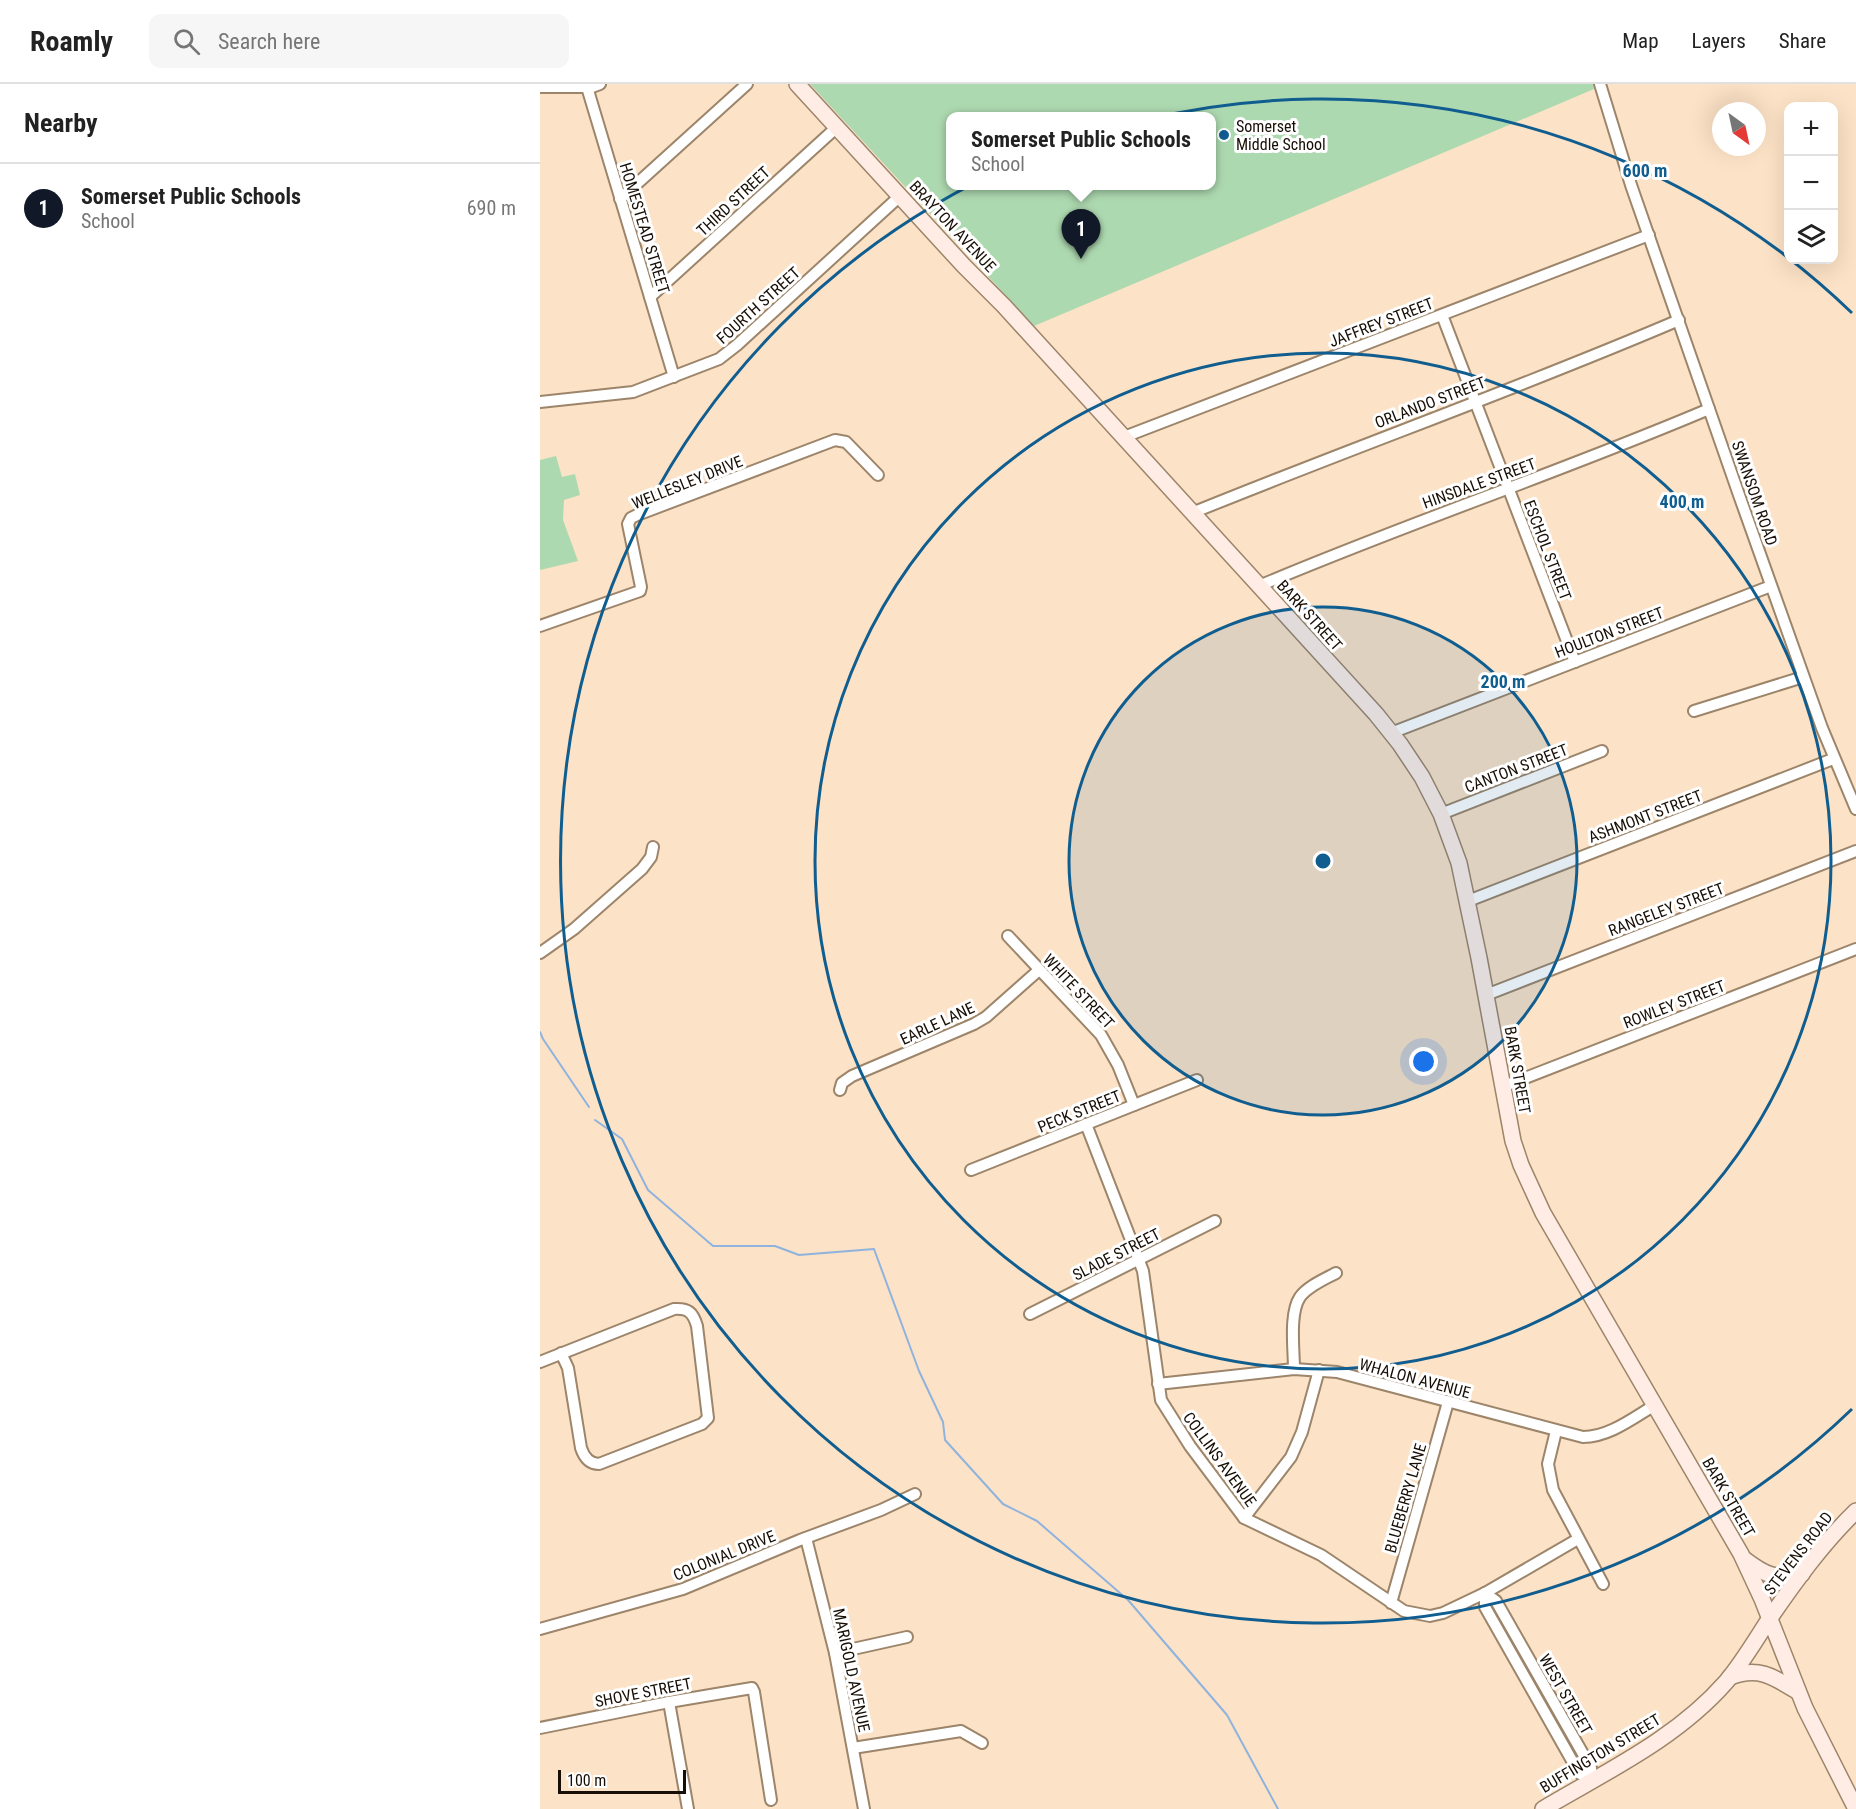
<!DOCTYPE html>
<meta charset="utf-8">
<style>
body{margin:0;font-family:"Roboto Condensed",sans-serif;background:#f6f6f6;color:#222}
.controls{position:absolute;right:18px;top:18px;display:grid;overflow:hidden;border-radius:12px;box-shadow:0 6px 24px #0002}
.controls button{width:54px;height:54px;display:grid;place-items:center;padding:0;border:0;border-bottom:2px solid #e0e0e0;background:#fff;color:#222;font:30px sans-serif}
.compass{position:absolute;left:1172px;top:18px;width:54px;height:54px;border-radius:50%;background:#fff;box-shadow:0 6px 24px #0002;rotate:147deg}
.scale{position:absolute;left:18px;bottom:15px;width:128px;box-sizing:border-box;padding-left:6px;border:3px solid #170e05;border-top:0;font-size:16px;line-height:21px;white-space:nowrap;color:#170e05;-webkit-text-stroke:4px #fff;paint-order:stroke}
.you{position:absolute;left:884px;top:978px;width:21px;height:21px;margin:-15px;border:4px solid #fff;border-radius:50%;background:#1a73e8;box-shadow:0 0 0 9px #1a73e833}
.badge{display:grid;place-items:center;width:39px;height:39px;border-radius:50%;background:#111827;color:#fff;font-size:20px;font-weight:700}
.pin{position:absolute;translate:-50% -50px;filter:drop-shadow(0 2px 3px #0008)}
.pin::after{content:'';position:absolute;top:32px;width:21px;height:18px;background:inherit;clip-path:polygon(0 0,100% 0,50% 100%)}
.popup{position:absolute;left:406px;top:28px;width:270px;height:78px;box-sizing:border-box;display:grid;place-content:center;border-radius:12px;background:#fff;filter:drop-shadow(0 2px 4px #0005);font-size:20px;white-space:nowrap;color:#767676}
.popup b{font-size:22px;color:#222}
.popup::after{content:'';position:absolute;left:50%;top:100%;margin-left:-12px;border:12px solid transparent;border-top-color:#fff}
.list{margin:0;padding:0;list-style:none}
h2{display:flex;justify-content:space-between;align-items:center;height:78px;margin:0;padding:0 24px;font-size:26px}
h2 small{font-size:20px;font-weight:400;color:#767676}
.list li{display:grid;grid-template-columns:39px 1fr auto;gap:18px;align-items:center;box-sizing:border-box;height:90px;padding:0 24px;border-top:2px solid #e0e0e0}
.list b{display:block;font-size:22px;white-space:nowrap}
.list p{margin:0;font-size:20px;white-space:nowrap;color:#767676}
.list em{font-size:20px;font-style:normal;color:#767676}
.icon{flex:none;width:33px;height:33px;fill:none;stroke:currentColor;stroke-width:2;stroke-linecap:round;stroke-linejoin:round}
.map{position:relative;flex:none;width:1316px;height:1725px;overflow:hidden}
header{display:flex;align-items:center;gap:36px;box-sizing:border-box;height:84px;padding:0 30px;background:#fff;border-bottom:2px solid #e0e0e0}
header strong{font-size:28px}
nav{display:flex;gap:33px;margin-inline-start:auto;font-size:21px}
.search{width:420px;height:54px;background:#f6f6f6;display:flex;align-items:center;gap:15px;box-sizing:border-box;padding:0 21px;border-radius:12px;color:#767676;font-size:22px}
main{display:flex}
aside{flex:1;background:#fff}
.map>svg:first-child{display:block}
</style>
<header>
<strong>Roamly</strong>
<div class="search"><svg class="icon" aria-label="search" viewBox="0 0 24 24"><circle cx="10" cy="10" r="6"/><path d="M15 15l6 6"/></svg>Search here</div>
<nav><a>Map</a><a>Layers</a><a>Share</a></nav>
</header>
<main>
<aside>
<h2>Nearby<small></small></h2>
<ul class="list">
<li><span class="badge">1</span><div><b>Somerset Public Schools</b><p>School</p></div><em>690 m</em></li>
</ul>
</aside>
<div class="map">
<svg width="1316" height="1725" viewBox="0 0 1316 1725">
<rect width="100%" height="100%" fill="#fce2c6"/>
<g fill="#add9b0" fill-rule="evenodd">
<path d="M270 0H1053L1054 5 494 242ZM410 33H672V102H410Z"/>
<path d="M16 372 22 393 35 390 40 411 24 416 23 436 38 477 0 486V376Z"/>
</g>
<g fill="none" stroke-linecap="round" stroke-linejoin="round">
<g stroke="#90b3de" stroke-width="2">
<path d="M0 948 3 955 49 1023"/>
<path d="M55 1036 82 1055 108 1106 173 1162H235L259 1171 334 1165 379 1287 403 1338 405 1356 463 1420 497 1437 588 1516 687 1631 738 1725"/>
</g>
<defs>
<g id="street">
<path d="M1060 0 1091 101 1199 411 1282 644 1316 725"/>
<path d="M0 3H52L60 0"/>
<path d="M47 3 134 293"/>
<path d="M80 115 207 0"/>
<path d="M110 213 297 43"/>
<path d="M902 231 1035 578"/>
<path d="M0 318 93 308 179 275 197 261 360 112"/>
<path d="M584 353 1109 151"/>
<path d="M652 429C814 363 978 305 1139 236"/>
<path d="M719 502C867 439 1021 388 1169 325"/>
<path d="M0 542 100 507 101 503 88 440 91 434 97 431 295 356 306 358 338 391"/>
<path d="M1154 627 1263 593"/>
<path d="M851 649 1231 502"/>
<path d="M901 730 1062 667"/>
<path d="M928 817 1293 675"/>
<path d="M468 852 561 951 578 981 594 1021"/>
<path d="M0 869 34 845 102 785 111 773 113 763"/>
<path d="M946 911 1316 767"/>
<path d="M962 1003 1316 865"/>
<path d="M300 1006 302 999 312 992 434 940 446 933 499 886"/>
<path d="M546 1040 603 1187 621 1316 650 1362 704 1434 781 1471 864 1527 890 1532 903 1529 945 1509 1038 1455"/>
<path d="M431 1086 657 996"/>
<path d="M490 1230 675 1137"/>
<path d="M0 1278 134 1225C148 1224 153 1228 157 1242L168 1334 162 1340 59 1380C49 1380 44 1373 41 1364L28 1284 21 1269"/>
<path d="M754 1285C754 1266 749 1229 760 1213 768 1202 785 1195 796 1189"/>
<path d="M618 1300 754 1285 797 1288 1043 1353C1069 1353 1093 1334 1115 1321"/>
<path d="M1016 1347 1008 1380 1013 1406 1063 1500"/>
<path d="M704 1434 751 1373 762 1348 779 1286"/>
<path d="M266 1454 295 1569 324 1725"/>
<path d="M945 1509 956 1517 1051 1684V1697"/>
<path d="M945 1509V1523L1039 1689 1051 1697"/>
<path d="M851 1519 908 1318"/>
<path d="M0 1545 143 1505 260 1456 341 1426 375 1410"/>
<path d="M295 1569 367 1553"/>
<path d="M129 1618 148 1725"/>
<path d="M0 1644 129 1618 212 1604 214 1608 231 1716"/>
<path d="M313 1664 421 1647 442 1659"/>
</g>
<g id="secondary">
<path d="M257 0 424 182 464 222 836 630 860 660 882 693 901 730 919 779 939 874 973 1057 981 1081 1003 1129 1201 1470 1222 1515 1265 1624 1316 1725"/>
<path d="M1204 1475C1225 1491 1235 1496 1262 1490"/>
<path d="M1190 1593C1219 1582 1234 1593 1258 1608"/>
<path d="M1003 1725C1067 1687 1136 1655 1186 1598 1203 1578 1216 1555 1230 1534 1256 1496 1283 1459 1316 1427"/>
</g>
</defs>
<use href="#street" stroke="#9c856a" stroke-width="14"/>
<use href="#secondary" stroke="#9c856a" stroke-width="18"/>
<use href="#street" stroke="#fff" stroke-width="10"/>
<use href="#secondary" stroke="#ffede5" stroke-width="15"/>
</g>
<circle cx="783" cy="777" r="254" fill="#105d90" fill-opacity=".12"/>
<g fill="none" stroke="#105d90" stroke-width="3">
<circle cx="783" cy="777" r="254"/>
<circle cx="783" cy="777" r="508"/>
<path d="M1312 1325A762 762 0 1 1 1312 229"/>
</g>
<circle fill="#105d90" stroke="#fff" stroke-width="2" cx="684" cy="51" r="6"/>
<g text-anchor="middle" stroke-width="6" stroke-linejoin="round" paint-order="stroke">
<g font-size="16" fill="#170e05" stroke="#fff" text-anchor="start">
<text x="696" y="48">Somerset<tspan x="696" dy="18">Middle School</tspan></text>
</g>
<g font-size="16" fill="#170e05" stroke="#fff">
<text transform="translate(193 117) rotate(-43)" y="6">THIRD STREET</text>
<text transform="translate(413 142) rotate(47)" y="6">BRAYTON AVENUE</text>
<text transform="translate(105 144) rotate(73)" y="6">HOMESTEAD STREET</text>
<text transform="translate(218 221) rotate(-42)" y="6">FOURTH STREET</text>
<text transform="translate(841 238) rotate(-21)" y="6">JAFFREY STREET</text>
<text transform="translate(890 318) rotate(-21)" y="6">ORLANDO STREET</text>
<text transform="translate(147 398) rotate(-22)" y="6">WELLESLEY DRIVE</text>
<text transform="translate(939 399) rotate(-20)" y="6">HINSDALE STREET</text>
<text transform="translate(1215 409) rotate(71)" y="6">SWANSOM ROAD</text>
<text transform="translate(1008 466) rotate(69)" y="6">ESCHOL STREET</text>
<text transform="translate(770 531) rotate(48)" y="6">BARK STREET</text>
<text transform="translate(1069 548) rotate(-21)" y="6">HOULTON STREET</text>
<text transform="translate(976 684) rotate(-21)" y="6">CANTON STREET</text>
<text transform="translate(1105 732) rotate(-21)" y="6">ASHMONT STREET</text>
<text transform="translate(1126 825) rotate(-21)" y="6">RANGELEY STREET</text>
<text transform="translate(539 907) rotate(47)" y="6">WHITE STREET</text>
<text transform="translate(1134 920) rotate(-21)" y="6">ROWLEY STREET</text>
<text transform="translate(397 939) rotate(-25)" y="6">EARLE LANE</text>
<text transform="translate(978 986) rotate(80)" y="6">BARK STREET</text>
<text transform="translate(539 1027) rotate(-22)" y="6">PECK STREET</text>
<text transform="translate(576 1170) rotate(-27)" y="6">SLADE STREET</text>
<text transform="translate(875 1294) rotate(15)" y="6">WHALON AVENUE</text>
<text transform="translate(680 1375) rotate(54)" y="6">COLLINS AVENUE</text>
<text transform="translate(1189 1413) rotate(60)" y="6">BARK STREET</text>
<text transform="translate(865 1414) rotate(-74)" y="6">BLUEBERRY LANE</text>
<text transform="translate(1258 1469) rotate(-52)" y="6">STEVENS ROAD</text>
<text transform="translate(184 1471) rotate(-22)" y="6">COLONIAL DRIVE</text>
<text transform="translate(312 1586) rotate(78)" y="6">MARIGOLD AVENUE</text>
<text transform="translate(103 1608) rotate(-11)" y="6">SHOVE STREET</text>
<text transform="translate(1026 1610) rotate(60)" y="6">WEST STREET</text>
<text transform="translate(1060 1669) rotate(-31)" y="6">BUFFINGTON STREET</text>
</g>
</g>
<circle cx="783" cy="777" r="9" fill="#105d90" stroke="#fff" stroke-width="3"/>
<g font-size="18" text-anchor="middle" font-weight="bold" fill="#105d90" stroke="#fff" stroke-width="6" stroke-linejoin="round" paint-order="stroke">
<text x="1105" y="93">600 m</text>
<text x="1142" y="424">400 m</text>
<text x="963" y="604">200 m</text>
</g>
</svg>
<div class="controls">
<button>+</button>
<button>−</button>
<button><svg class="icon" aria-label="layers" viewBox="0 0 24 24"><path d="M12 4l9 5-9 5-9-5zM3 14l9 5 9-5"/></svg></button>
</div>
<svg class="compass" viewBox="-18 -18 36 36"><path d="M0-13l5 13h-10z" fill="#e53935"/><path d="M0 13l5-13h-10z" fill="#767676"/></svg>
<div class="scale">100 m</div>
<div class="you"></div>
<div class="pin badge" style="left:541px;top:175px">1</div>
<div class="popup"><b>Somerset Public Schools</b>School</div>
</div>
</main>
